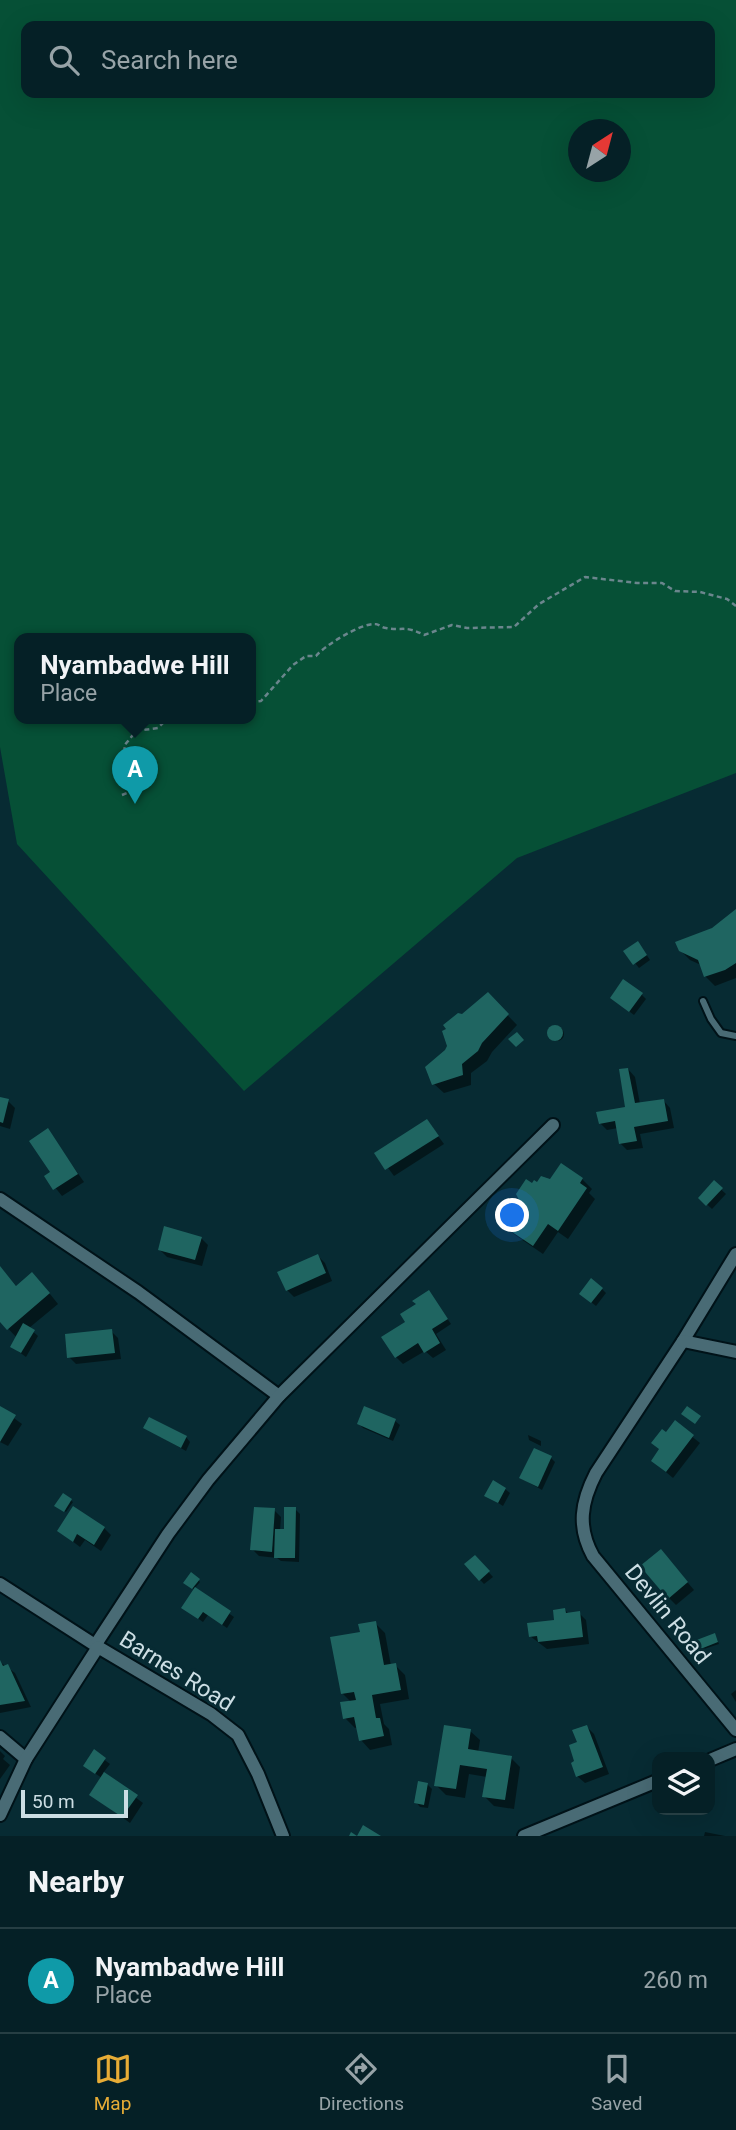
<!DOCTYPE html>
<style>
body{margin:0;font-family:Roboto,sans-serif;background:#132d32;color:#f1f3f6}
.controls{position:absolute;right:21px;bottom:21px;display:grid;overflow:hidden;border-radius:14px;box-shadow:0 7px 28px #0002}
.controls button{width:63px;height:63px;display:grid;place-items:center;padding:0;border:0;border-bottom:2px solid #263e43;background:#052026;color:#f1f3f6;font:35px sans-serif}
.compass{position:absolute;left:568px;top:119px;width:63px;height:63px;border-radius:50%;background:#052026;box-shadow:0 7px 28px #0002;rotate:36deg}
.scale{position:absolute;left:21px;bottom:18px;width:107px;box-sizing:border-box;padding-left:7px;border:4px solid #ccdee4;border-top:0;font-size:19px;line-height:24px;white-space:nowrap;color:#ccdee4;-webkit-text-stroke:5px #072b33;paint-order:stroke}
.you{position:absolute;left:513px;top:1216px;width:24px;height:24px;margin:-18px;border:5px solid #fff;border-radius:50%;background:#1a73e8;box-shadow:0 0 0 10px #1a73e833}
.badge{display:grid;place-items:center;width:46px;height:46px;border-radius:50%;background:#e7ac36;color:#fff;font-size:23px;font-weight:700}
.pin{position:absolute;translate:-50% -58px;filter:drop-shadow(0 2px 4px #0008)}
.pin::after{content:'';position:absolute;top:37px;width:24px;height:21px;background:inherit;clip-path:polygon(0 0,100% 0,50% 100%)}
.popup{position:absolute;left:14px;top:633px;width:242px;height:91px;box-sizing:border-box;display:grid;place-content:center;border-radius:14px;background:#052026;filter:drop-shadow(0 2px 5px #0005);font-size:23px;white-space:nowrap;color:#97a3a7}
.popup b{font-size:26px;color:#f1f3f6}
.popup::after{content:'';position:absolute;left:50%;top:100%;margin-left:-14px;border:14px solid transparent;border-top-color:#052026}
.list{margin:0;padding:0;list-style:none}
h2{display:flex;justify-content:space-between;align-items:center;height:91px;margin:0;padding:0 28px;font-size:30px}
h2 small{font-size:23px;font-weight:400;color:#97a3a7}
.list li{display:grid;grid-template-columns:46px 1fr auto;gap:21px;align-items:center;box-sizing:border-box;height:105px;padding:0 28px;border-top:2px solid #263e43}
.list b{display:block;font-size:26px;white-space:nowrap}
.list p{margin:0;font-size:23px;white-space:nowrap;color:#97a3a7}
.list em{font-size:23px;font-style:normal;color:#97a3a7}
.icon{flex:none;width:38px;height:38px;fill:none;stroke:currentColor;stroke-width:2;stroke-linecap:round;stroke-linejoin:round}
.map{position:relative;flex:none;width:736px;height:1836px;overflow:hidden}
.search{position:absolute;background:#052026;box-shadow:0 7px 28px #0002;left:21px;right:21px;top:21px;height:77px;display:flex;align-items:center;gap:18px;box-sizing:border-box;padding:0 24px;border-radius:14px;color:#97a3a7;font-size:26px}
.sheet{height:196px;background:#052026}
nav{display:flex;justify-content:space-around;align-items:center;box-sizing:border-box;height:98px;border-top:2px solid #263e43;background:#052026;font-size:19px;color:#97a3a7}
nav a{display:grid;justify-items:center;gap:4px}
nav .on{color:#e7ac36}
.map>svg:first-child{display:block}
</style>
<div class="map">
<svg width="736" height="1836" viewBox="0 0 736 1836">
<rect width="100%" height="100%" fill="#072b33"/>
<path fill="#065036" fill-rule="evenodd" d="M0 0H736V773L517 858 244 1091 17 844 0 747ZM26 26H710V93H26ZM578 130H620V172H578ZM19 638H250V718H19Z"/>
<g fill="#0007">
<path d="M736 912V978L715 986 705 976 701 965 690 960 680 950Z"/>
<path d="M642 948 650 960 639 968 626 952Z"/>
<path d="M641 994 646 999 634 1015 617 1002Z"/>
<path d="M488 995 517 1025 492 1052 487 1061 471 1073V1085L444 1093 434 1084 462 1016Z"/>
<circle cx="557" cy="1034" r="7"/>
<path d="M628 1069 635 1077 640 1104 663 1100 670 1108 674 1128 640 1134 643 1148 627 1150 620 1143 618 1128 607 1130 600 1123 627 1108Z"/>
<path d="M0 1099 8 1101 15 1108 10 1129 0 1126Z"/>
<path d="M427 1121 444 1144 394 1176 377 1153Z"/>
<path d="M48 1131 84 1182 62 1196 46 1176 52 1172Z"/>
<path d="M582 1179 592 1189 589 1193 595 1199 568 1239 558 1232 543 1254 515 1235 505 1226 538 1184 550 1181Z"/>
<path d="M714 1183 726 1194 712 1209 700 1198Z"/>
<path d="M201 1238 208 1245 202 1266 167 1257 160 1250Z"/>
<path d="M318 1256 325 1263 332 1281 294 1297 287 1290Z"/>
<path d="M0 1267 17 1287 42 1284 58 1304 29 1328 38 1336 26 1357 12 1347 17 1338 0 1320Z"/>
<path d="M602 1289 606 1293 596 1306 586 1298Z"/>
<path d="M429 1292 451 1324 436 1334 446 1350 433 1358 425 1351 403 1364 396 1357 407 1322 418 1304Z"/>
<path d="M111 1331 118 1338 121 1359 76 1364 69 1357Z"/>
<path d="M0 1408 22 1424 8 1446 0 1442Z"/>
<path d="M395 1421 400 1425 393 1441 363 1428 359 1424Z"/>
<path d="M675 1423 700 1443 673 1478 660 1467 661 1450 666 1434Z"/>
<path d="M145 1428 186 1437 190 1442 186 1451Z"/>
<path d="M528 1435 541 1441V1446L529 1440Z"/>
<path d="M551 1458 555 1462 542 1490 521 1478Z"/>
<path d="M505 1489 510 1493 503 1506 486 1495Z"/>
<path d="M63 1495 73 1502 66 1512 58 1507Z"/>
<path d="M295 1509 300 1514 299 1562 281 1561 277 1558 259 1556 252 1549 274 1510 281 1517 280 1531H286Z"/>
<path d="M104 1528 111 1535 101 1551 85 1540 80 1547 59 1531Z"/>
<path d="M475 1557 493 1577 484 1584 466 1565Z"/>
<path d="M667 1558 694 1590 676 1605 669 1598Z"/>
<path d="M191 1574 200 1582 194 1589 234 1617 227 1628 208 1615 203 1622 183 1608 195 1590 185 1582Z"/>
<path d="M565 1610 569 1614 579 1613 586 1620 589 1644 547 1649 530 1636 556 1621Z"/>
<path d="M375 1623 385 1633 391 1666 395 1665 405 1675 409 1699 380 1704 384 1724 389 1729 392 1745 370 1750 361 1740 358 1727 355 1728 345 1718 351 1702 343 1694 362 1633Z"/>
<path d="M715 1635 719 1644 701 1650 699 1649Z"/>
<path d="M0 1662 15 1673 31 1707 0 1713Z"/>
<path d="M736 1690V1702L731 1694Z"/>
<path d="M587 1727 594 1734 609 1774 585 1783 577 1776V1762L579 1743Z"/>
<path d="M470 1731 480 1740 478 1753 511 1758 520 1767 514 1809 494 1806 484 1796 487 1777 469 1774 465 1798 446 1795 436 1785Z"/>
<path d="M0 1751 5 1756 3 1759 10 1765 0 1779Z"/>
<path d="M94 1752 110 1764 103 1773 143 1803 130 1823 91 1794 102 1778 90 1770Z"/>
<path d="M427 1784 432 1789 428 1808 420 1807 416 1802Z"/>
<path d="M705 1832 725 1836H704Z"/>
</g>
<g fill="#1f6561">
<path d="M736 909V963L725 970 704 977 698 960 679 951 675 942 712 928Z"/>
<path d="M638 941 647 955 633 965 623 951Z"/>
<path d="M623 979 643 993 629 1012 610 998Z"/>
<path d="M488 992 509 1014 482 1043 478 1051 462 1064 463 1075 432 1085 425 1067 445 1050 447 1046 442 1031 446 1029 443 1025 458 1013 462 1014Z"/>
<circle cx="555" cy="1033" r="8"/>
<path d="M517 1032 524 1040 516 1047 508 1039Z"/>
<path d="M628 1068 635 1103 664 1099 668 1121 634 1127 637 1141 619 1144 615 1121 599 1124 596 1112 625 1107 619 1069Z"/>
<path d="M0 1097 9 1099 3 1123 0 1122Z"/>
<path d="M427 1119 439 1136 385 1170 374 1153Z"/>
<path d="M48 1128 78 1174 53 1190 44 1176 50 1172 29 1141Z"/>
<path d="M561 1163 583 1178 580 1183 587 1188 558 1231 548 1224 533 1246 503 1226 520 1202 516 1194 526 1179 532 1183 534 1180 537 1182 541 1176 550 1179Z"/>
<path d="M714 1180 723 1188 706 1206 698 1198Z"/>
<path d="M164 1226 202 1237 195 1260 158 1250Z"/>
<path d="M318 1254 326 1273 286 1291 277 1272Z"/>
<path d="M0 1266 16 1286 32 1272 50 1293 7 1330 0 1322Z"/>
<path d="M591 1278 603 1288 591 1303 579 1294Z"/>
<path d="M429 1290 448 1319 432 1329 440 1343 424 1353 418 1343 395 1358 381 1337 405 1322 400 1314 416 1304 412 1301Z"/>
<path d="M23 1323 35 1330 21 1353 10 1347Z"/>
<path d="M112 1329 115 1353 67 1358 65 1334Z"/>
<path d="M0 1406 16 1415 0 1442Z"/>
<path d="M364 1406 396 1419 389 1438 357 1424Z"/>
<path d="M687 1406 701 1416 695 1424 681 1414Z"/>
<path d="M149 1417 187 1436 181 1448 143 1428Z"/>
<path d="M675 1420 694 1435 666 1472 651 1461 659 1449 651 1443 662 1429 666 1432Z"/>
<path d="M534 1448 552 1456 538 1487 519 1478Z"/>
<path d="M493 1480 506 1488 498 1503 484 1496Z"/>
<path d="M63 1493 72 1499 64 1512 54 1506Z"/>
<path d="M73 1506 105 1527 94 1545 77 1534 73 1542 57 1531Z"/>
<path d="M254 1507 275 1508 272 1552 250 1550Z"/>
<path d="M284 1507H296L295 1558H274L275 1529H284Z"/>
<path d="M661 1549 688 1582 668 1599 640 1566Z"/>
<path d="M475 1555 490 1571 479 1581 464 1564Z"/>
<path d="M191 1572 200 1579 192 1589 183 1583Z"/>
<path d="M195 1587 231 1611 222 1625 203 1612 198 1619 181 1608Z"/>
<path d="M565 1608 566 1613 580 1611 583 1637 538 1642 537 1636 529 1637 527 1623 554 1620 553 1610Z"/>
<path d="M376 1621 384 1665 396 1663 401 1690 372 1695 376 1718H380L384 1736 359 1741 354 1717 343 1719 340 1702 356 1700 354 1692 341 1694 330 1637 360 1632 358 1624Z"/>
<path d="M715 1633 718 1642 698 1650 694 1641Z"/>
<path d="M0 1660 3 1666 8 1664 25 1701 0 1705Z"/>
<path d="M444 1725 471 1729 468 1749 512 1756 505 1800 482 1797 487 1769 460 1765 456 1789 434 1786Z"/>
<path d="M587 1725 603 1767 576 1777 571 1763 574 1761 569 1745 577 1742 572 1730Z"/>
<path d="M94 1749 106 1758 95 1774 83 1766Z"/>
<path d="M104 1772 138 1795 122 1817 89 1795Z"/>
<path d="M418 1781 428 1783 424 1805 414 1803Z"/>
<path d="M363 1825 381 1836H349L351 1832 357 1836Z"/>
</g>
<g fill="none" stroke-linecap="round" stroke-linejoin="round">
<defs>
<path id="lane" d="M703 1001 711 1019 721 1033 736 1036"/>
<g id="street">
<path d="M0 1199 138 1292 279 1396"/>
<path d="M736 1254 683 1341 596 1473C581 1502 577 1527 593 1556L736 1730"/>
<path d="M683 1341 736 1352"/>
<path d="M0 1584 98 1647 211 1714 238 1735 258 1774 283 1836"/>
<path d="M96 1644 168 1534 208 1480 279 1396 553 1125"/>
<path d="M0 1737 26 1759"/>
<path d="M710 1760 736 1749"/>
<path d="M0 1815 26 1759 98 1647"/>
<path d="M524 1836 657 1781"/>
</g>
</defs>
<use href="#lane" stroke="#001218" stroke-width="10"/>
<use href="#street" stroke="#001218" stroke-width="16"/>
<g stroke="#6b868d" stroke-width="2.5" stroke-dasharray="5 3.5" stroke-linecap="butt">
<path d="M250 702 261 701 293 665 306 656H316C324 646 361 623 375 624 379 624 382 628 386 628 403 631 405 625 424 635L452 625 467 628 514 627 539 604 585 577 637 583H662L675 591 700 592 727 599 736 606"/>
<path d="M183 718H185"/>
<path d="M122 795 129 792 135 783 130 774 124 746 136 731 158 728 168 718"/>
</g>
<use href="#lane" stroke="#496b75" stroke-width="6"/>
<use href="#street" stroke="#496b75" stroke-width="12"/>
</g>
<g text-anchor="middle" stroke-width="6" stroke-linejoin="round" paint-order="stroke">
<g font-size="23" fill="#ccdee4" stroke="#072b33">
<text transform="translate(668 1614) rotate(51)" y="8">Devlin Road</text>
<text transform="translate(177 1671) rotate(32)" y="8">Barnes Road</text>
</g>
</g>
</svg>
<div class="controls">
<button><svg class="icon" aria-label="layers" viewBox="0 0 24 24"><path d="M12 4l9 5-9 5-9-5zM3 14l9 5 9-5"/></svg></button>
</div>
<svg class="compass" viewBox="-18 -18 36 36"><path d="M0-13l5 13h-10z" fill="#e53935"/><path d="M0 13l5-13h-10z" fill="#97a3a7"/></svg>
<div class="scale">50 m</div>
<div class="you"></div>
<div class="pin badge" style="left:135px;top:804px;background:#0f9aa8">A</div>
<div class="popup"><b>Nyambadwe Hill</b>Place</div>
<div class="search"><svg class="icon" aria-label="search" viewBox="0 0 24 24"><circle cx="10" cy="10" r="6"/><path d="M15 15l6 6"/></svg>Search here</div>
</div>
<section class="sheet">
<h2>Nearby<small></small></h2>
<ul class="list">
<li><span class="badge" style="background:#0f9aa8">A</span><div><b>Nyambadwe Hill</b><p>Place</p></div><em>260 m</em></li>
</ul>
</section>
<nav>
<a class="on"><svg class="icon" aria-label="map" viewBox="0 0 24 24"><path d="M3 6l6-2 6 2 6-2v14l-6 2-6-2-6 2zM9 4v14M15 6v14"/></svg>Map</a>
<a><svg class="icon" aria-label="directions" viewBox="0 0 24 24"><path d="M12 3l9 9-9 9-9-9zM9 14v-3h6M13 9l2 2-2 2"/></svg>Directions</a>
<a><svg class="icon" aria-label="saved" viewBox="0 0 24 24"><path d="M7 4h10v16l-5-4-5 4z"/></svg>Saved</a>
</nav>
